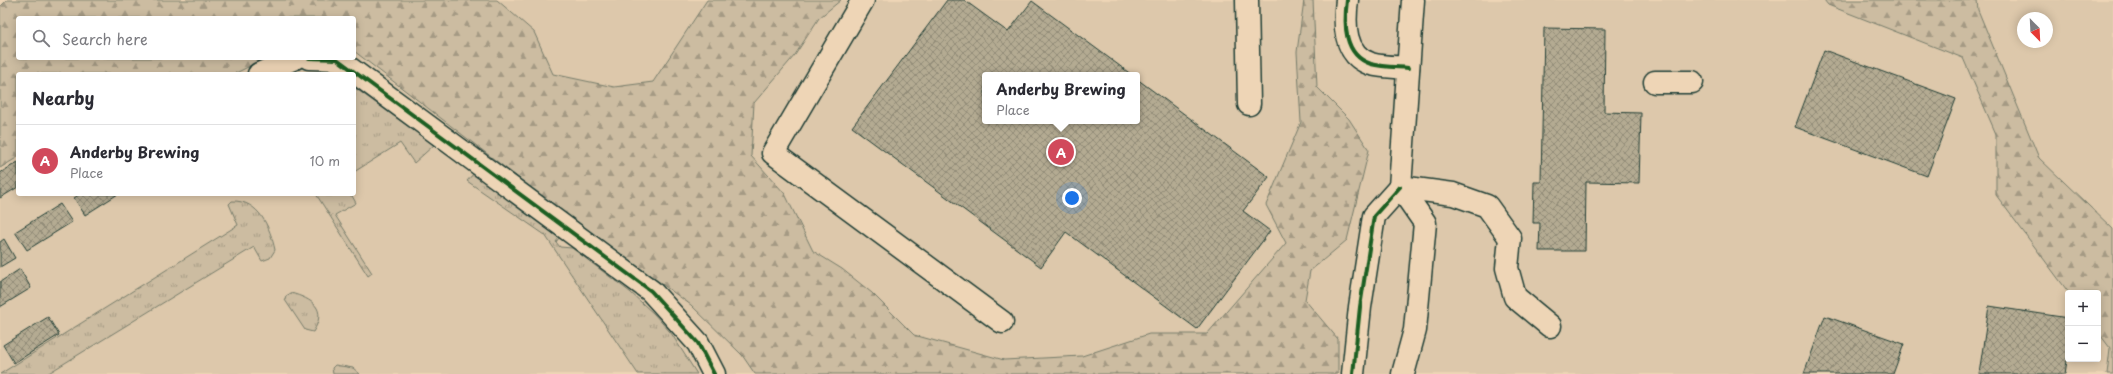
<!DOCTYPE html>
<meta charset="utf-8">
<style>
body{margin:0;font-family:"Playpen Sans",sans-serif;background:#f2f2f3;color:#2b2b33}
.controls{position:absolute;right:12px;bottom:12px;display:grid;overflow:hidden;border-radius:4px;box-shadow:0 2px 10px #0003}
.controls button{width:36px;height:36px;display:grid;place-items:center;padding:0;border:0;border-bottom:1px solid #e1e1e2;background:#fff;color:#2b2b33;font:20px sans-serif}
.compass{position:absolute;left:2017px;top:12px;width:36px;height:36px;border-radius:50%;background:#fff;box-shadow:0 2px 10px #0003;rotate:156deg}
.you{position:absolute;left:1072px;top:198px;width:14px;height:14px;margin:-10px;border:3px solid #fff;border-radius:50%;background:#1a73e8;box-shadow:0 0 0 6px #1a73e833}
.badge{display:grid;place-items:center;width:26px;height:26px;border-radius:50%;background:#d1495b;color:#fff;font-size:13px;font-weight:700}
.pin{position:absolute;translate:-50% -50%;border:2px solid #fff;box-shadow:0 1px 4px #0006}
.popup{position:absolute;left:982px;top:72px;width:158px;height:52px;box-sizing:border-box;display:grid;place-content:center;border-radius:4px;background:#fff;filter:drop-shadow(0 1px 3px #0005);font-size:13px;white-space:nowrap;color:#7c7c81}
.popup b{font-size:15px;color:#2b2b33}
.popup::after{content:'';position:absolute;left:50%;top:100%;margin-left:-8px;border:8px solid transparent;border-top-color:#fff}
.list{margin:0;padding:0;list-style:none}
h2{display:flex;justify-content:space-between;align-items:center;height:52px;margin:0;padding:0 16px;font-size:17px}
h2 small{font-size:13px;font-weight:400;color:#7c7c81}
.list li{display:grid;grid-template-columns:26px 1fr auto;gap:12px;align-items:center;box-sizing:border-box;height:72px;padding:0 16px;border-top:1px solid #e1e1e2}
.list b{display:block;font-size:15px;white-space:nowrap}
.list p{margin:0;font-size:13px;white-space:nowrap;color:#7c7c81}
.list em{font-size:13px;font-style:normal;color:#7c7c81}
.icon{flex:none;width:22px;height:22px;fill:none;stroke:currentColor;stroke-width:2;stroke-linecap:round;stroke-linejoin:round}
.map{position:relative;flex:none;width:2113px;height:374px;overflow:hidden}
.search{position:absolute;background:#fff;box-shadow:0 2px 10px #0003;left:16px;top:16px;width:340px;height:44px;display:flex;align-items:center;gap:10px;box-sizing:border-box;padding:0 14px;border-radius:4px;color:#7c7c81;font-size:15px}
.panel{position:absolute;background:#fff;box-shadow:0 2px 10px #0003;left:16px;top:72px;width:340px;height:124px;border-radius:4px}
.map>svg:first-child{display:block}
</style>
<div class="map">
<svg width="2113" height="374" viewBox="0 0 2113 374">
<defs>
<pattern id="grass-tufts" width="24" height="20" patternUnits="userSpaceOnUse"><rect width="24" height="20" fill="#ccbca1"/><path d="M3 7l-1-3M5 7V3M7 7l1-3M15 17l-1-3M17 17v-4M19 17l1-3" fill="none" stroke="#a59a84"/></pattern>
<pattern id="forest-firs" width="22" height="20" patternUnits="userSpaceOnUse"><rect width="22" height="20" fill="#ccbca1"/><path d="M5 1l3.5 6h-7zM16 11l3.5 6h-7z" fill="#a59a84"/></pattern>
<pattern id="building-cross-hatch" width="8" height="8" patternUnits="userSpaceOnUse"><rect width="8" height="8" fill="#b4ab92"/><path d="M0 0l8 8M0 8l8-8" fill="none" stroke="#928c78"/></pattern>
</defs>
<rect width="100%" height="100%" fill="#eed5b6"/>
<filter id="ink" filterUnits="userSpaceOnUse"><feTurbulence type="fractalNoise" baseFrequency=".025" numOctaves="2"/><feDisplacementMap in="SourceGraphic" scale="8" xChannelSelector="R" yChannelSelector="G"/><feConvolveMatrix kernelMatrix="1 2 1 2 8 2 1 2 1" color-interpolation-filters="sRGB"/></filter>
<g filter="url(#ink)">
<path fill="#ddc8ab" fill-rule="evenodd" d="M191 0H2113V374H0V102L18 93V194H354V74H53L83 58H354V18ZM2023 18H2047V42H2023ZM985 75H1137V121H985ZM2068 293H2098V359H2068Z"/>
<g fill="url(#grass-tufts)" stroke="#767c6a">
<path d="M354 87 355 88 434 145 414 163 400 143 354 172Z"/>
<path d="M474 173 559 238 556 242 560 247 572 248 630 292 654 314 671 333 697 374H638L545 235 467 181Z"/>
<path d="M316 194H351L356 203 335 215 372 273 368 276Z"/>
<path d="M232 201C259 200 270 227 275 250L270 258 262 261 254 247 47 374H0L238 225 229 204Z"/>
<path d="M291 293C312 299 328 308 313 332L305 330 285 300 286 296Z"/>
<path d="M335 365 353 368 360 374H333L332 368Z"/>
</g>
<g fill="url(#forest-firs)" stroke="#767c6a">
<path d="M7 0H497L534 32 553 74 614 87 653 82 707 0H841L819 18 795 55 754 103 751 156 785 194 813 251 842 269 872 293 914 335 1004 360 1082 356 1149 334H1207L1286 243 1266 205 1301 122 1297 52 1304 0H1313L1317 87 1349 119 1369 150 1347 240 1310 271 1305 300 1338 339V374H755L742 355 691 305 561 211 354 51V18H18V58H266L234 74H18V157L0 168V7Z"/>
<path d="M1824 0H1977L1978 10 2039 158 2113 229V374H2107L2110 348 2098 332V293H2069L1996 195V134L1963 58 1828 5Z"/>
</g>
<g fill="url(#building-cross-hatch)" stroke="#1f3d34">
<path d="M947 0H964L1008 32 1032 1 1132 75H985V121H1137V79L1269 177 1243 211 1270 231 1197 329 1066 232 1041 267 852 127Z"/>
<path d="M1544 28 1605 29 1604 112 1641 113 1639 183 1586 182 1585 251H1539L1540 223H1533L1534 182H1541Z"/>
<path d="M1824 50 1956 99 1927 176 1795 127Z"/>
<path d="M18 162V187L0 198V173Z"/>
<path d="M80 194H118L85 215 74 198Z"/>
<path d="M60 204 72 222 27 250 15 232Z"/>
<path d="M4 239 15 258 0 267V242Z"/>
<path d="M20 269 31 288 0 307V282Z"/>
<path d="M1989 306 2068 318V354L2065 374H1979Z"/>
<path d="M1825 316 1904 344 1893 374H1804Z"/>
<path d="M48 317 59 335 14 363 3 345Z"/>
</g>
<g fill="none" stroke-linecap="round" stroke-linejoin="round">
<defs>
<g id="minor">
<path d="M863 0 773 153 1002 322"/>
<path d="M1247 0 1249 104"/>
<path d="M1347 0C1344 23 1343 55 1371 64 1382 67 1396 67 1408 68"/>
<path d="M309 58 337 59 651 291 698 343 714 374"/>
<path d="M259 74 295 58"/>
<path d="M1655 82H1692"/>
<path d="M1400 187 1453 194 1487 206 1510 238 1507 268 1515 297 1550 326"/>
<path d="M1400 187 1425 223 1415 330 1403 374"/>
<path d="M1400 187 1413 0"/>
<path d="M1353 374 1360 307 1374 216 1400 187"/>
</g>
</defs>
<use href="#minor" stroke="#1f3d34" stroke-width="25"/>
<use href="#minor" stroke="#eed5b6" stroke-width="22"/>
<defs>
<g id="cycleway">
<path d="M1347 0C1344 23 1343 55 1371 64 1382 67 1396 67 1408 68"/>
<path d="M309 58 337 59 651 291 698 343 714 374"/>
<path d="M1353 374 1360 307 1374 216 1400 187"/>
</g>
</defs>
<use href="#cycleway" stroke="#eed5b6" stroke-width="6"/>
<use href="#cycleway" stroke="#1b5e20" stroke-width="4"/>
</g>
</g>
</svg>
<div class="controls">
<button>+</button>
<button>−</button>
</div>
<svg class="compass" viewBox="-18 -18 36 36"><path d="M0-13l5 13h-10z" fill="#e53935"/><path d="M0 13l5-13h-10z" fill="#7c7c81"/></svg>
<div class="you"></div>
<div class="pin badge" style="left:1061px;top:152px">A</div>
<div class="popup"><b>Anderby Brewing</b>Place</div>
<div class="search"><svg class="icon" aria-label="search" viewBox="0 0 24 24"><circle cx="10" cy="10" r="6"/><path d="M15 15l6 6"/></svg>Search here</div>
<section class="panel">
<h2>Nearby<small></small></h2>
<ul class="list">
<li><span class="badge">A</span><div><b>Anderby Brewing</b><p>Place</p></div><em>10 m</em></li>
</ul>
</section>
</div>
